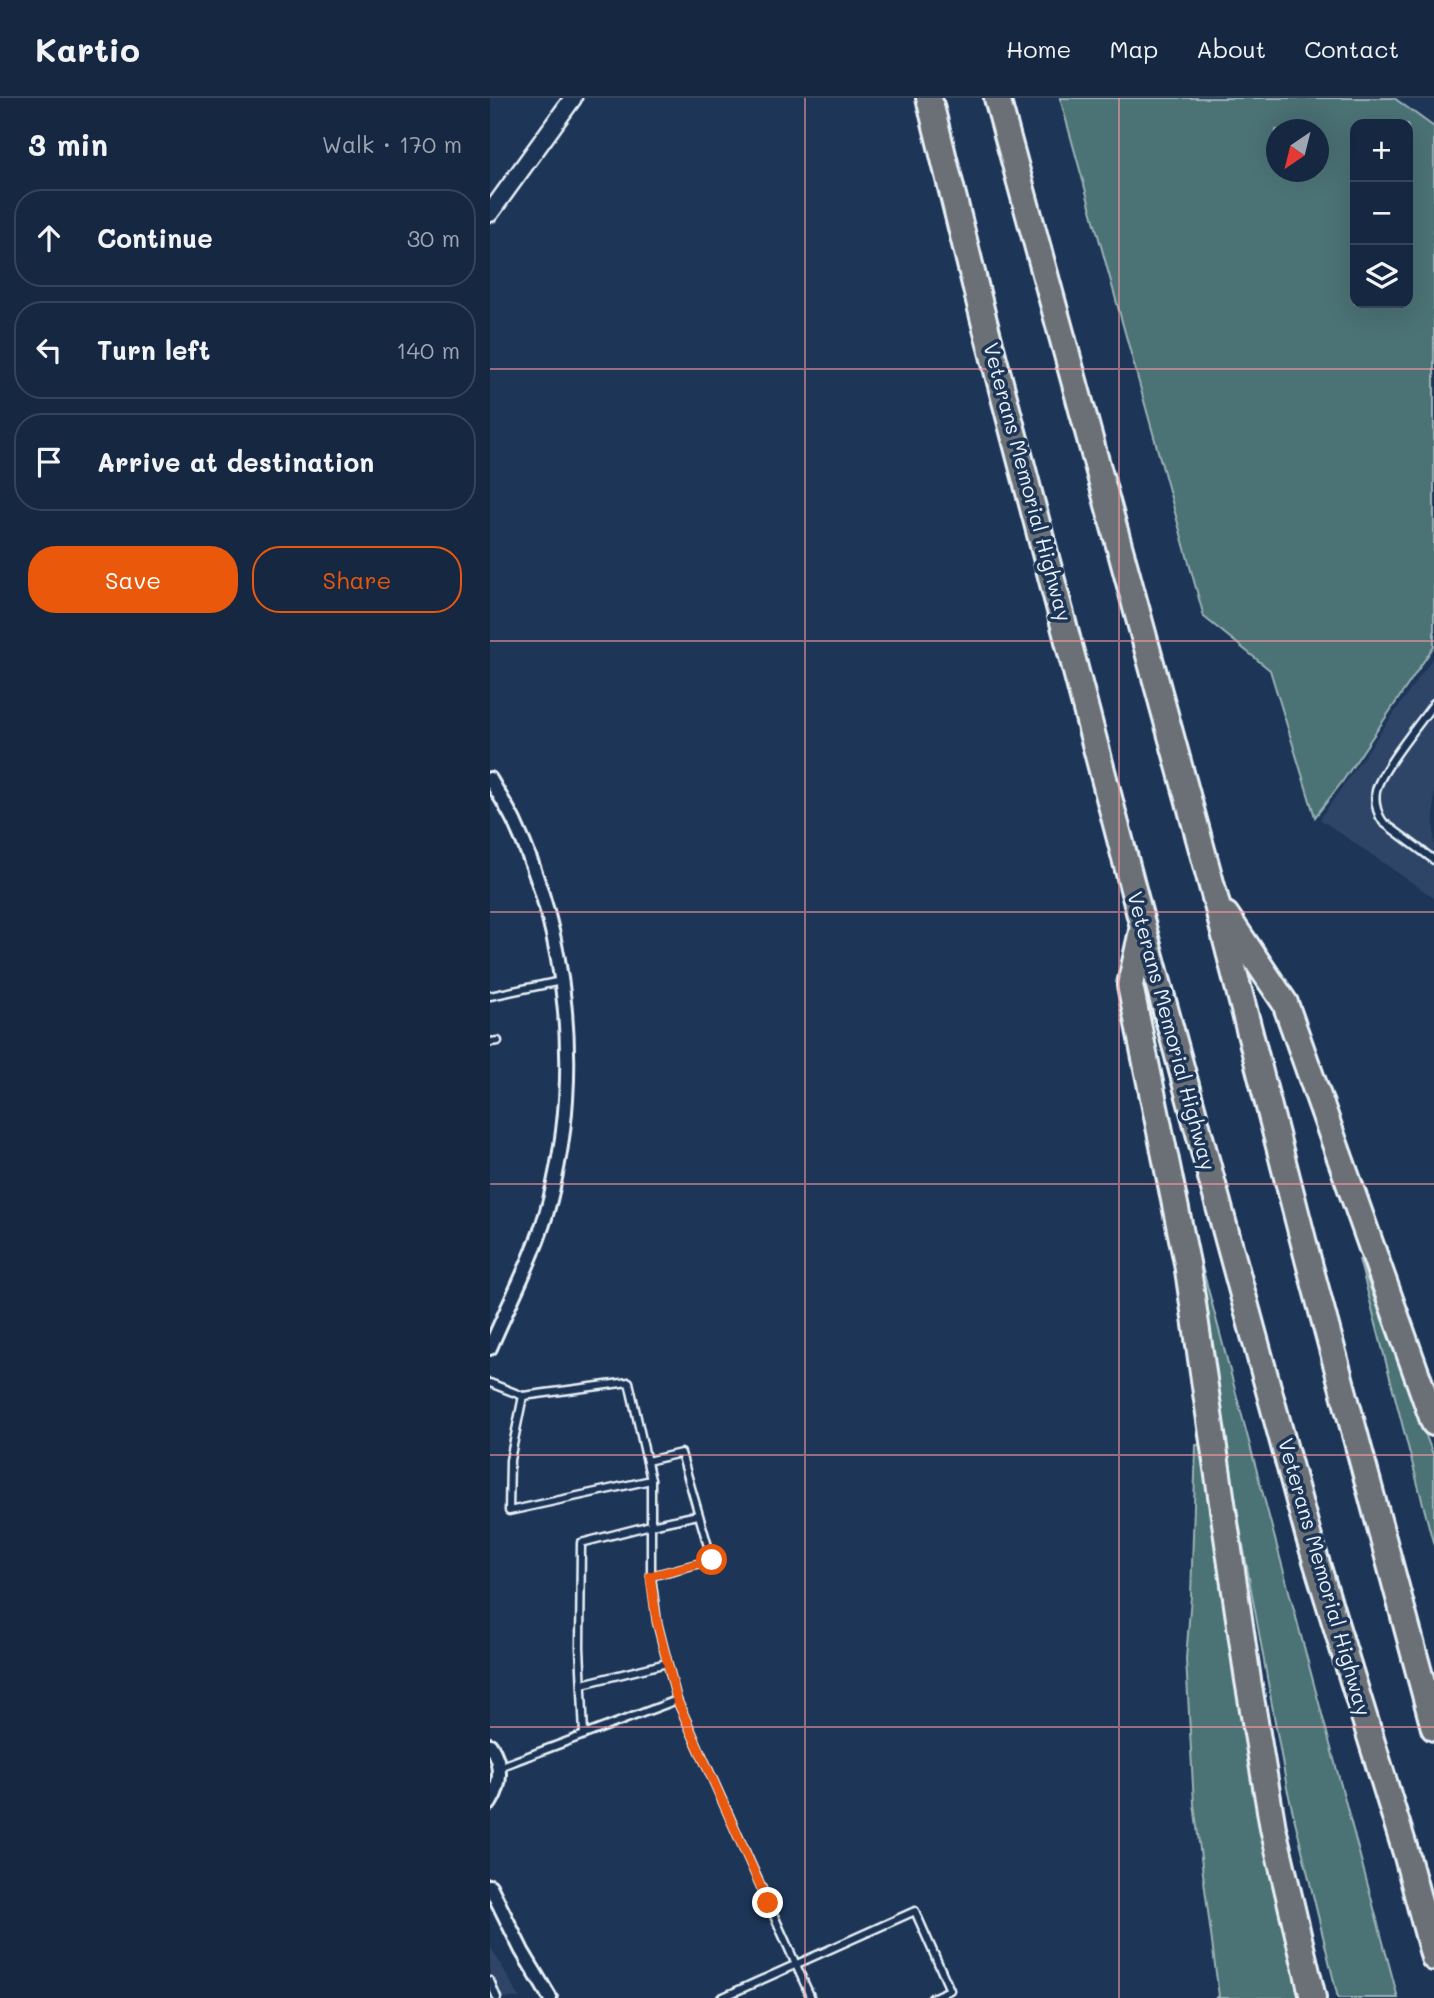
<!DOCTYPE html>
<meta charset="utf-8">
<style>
body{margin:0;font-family:Mali,sans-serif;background:#1f3048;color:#f1f3f6}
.controls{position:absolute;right:21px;top:21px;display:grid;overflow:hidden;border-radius:14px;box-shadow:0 7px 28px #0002}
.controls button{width:63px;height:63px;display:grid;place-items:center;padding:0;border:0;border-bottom:2px solid #35445a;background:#162841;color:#f1f3f6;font:35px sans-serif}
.compass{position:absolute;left:776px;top:21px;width:63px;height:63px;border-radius:50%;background:#162841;box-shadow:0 7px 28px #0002;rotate:215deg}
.stop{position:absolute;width:21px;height:21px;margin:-16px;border:5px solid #ea580c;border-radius:50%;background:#fff}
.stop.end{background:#ea580c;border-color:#fff;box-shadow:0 2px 7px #0008}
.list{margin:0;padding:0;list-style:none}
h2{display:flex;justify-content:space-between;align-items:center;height:91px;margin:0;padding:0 28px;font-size:30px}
h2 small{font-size:23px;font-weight:400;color:#9ea6b1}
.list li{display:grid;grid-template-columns:46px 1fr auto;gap:21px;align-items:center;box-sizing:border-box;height:98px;margin:0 14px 14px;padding:0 14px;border:2px solid #35445a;border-radius:28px}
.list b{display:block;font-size:26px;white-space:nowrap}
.list em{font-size:23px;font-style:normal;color:#9ea6b1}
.actions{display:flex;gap:14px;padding:21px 28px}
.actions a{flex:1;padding:16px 0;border:2px solid #ea580c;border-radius:28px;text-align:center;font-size:24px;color:#ea580c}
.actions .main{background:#ea580c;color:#fff}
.icon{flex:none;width:38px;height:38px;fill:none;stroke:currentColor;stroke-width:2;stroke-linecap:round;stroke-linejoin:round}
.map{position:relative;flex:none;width:944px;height:1900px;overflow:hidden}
header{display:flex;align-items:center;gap:42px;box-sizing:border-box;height:98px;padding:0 35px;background:#162841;border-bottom:2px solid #35445a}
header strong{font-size:33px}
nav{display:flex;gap:38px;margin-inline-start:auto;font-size:24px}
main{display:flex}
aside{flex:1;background:#162841}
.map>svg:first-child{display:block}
</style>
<header>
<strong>Kartio</strong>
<nav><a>Home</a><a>Map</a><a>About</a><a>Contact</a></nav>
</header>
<main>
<aside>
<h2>3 min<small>Walk · 170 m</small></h2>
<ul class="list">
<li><svg class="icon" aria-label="ahead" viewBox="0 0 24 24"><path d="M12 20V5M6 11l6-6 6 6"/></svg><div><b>Continue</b></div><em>30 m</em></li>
<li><svg class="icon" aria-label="left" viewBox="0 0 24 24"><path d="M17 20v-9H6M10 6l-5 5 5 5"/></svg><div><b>Turn left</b></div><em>140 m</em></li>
<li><svg class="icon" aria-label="arrive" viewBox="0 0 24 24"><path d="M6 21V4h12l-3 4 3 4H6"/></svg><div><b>Arrive at destination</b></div></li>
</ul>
<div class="actions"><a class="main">Save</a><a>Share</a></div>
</aside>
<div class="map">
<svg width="944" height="1900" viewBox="0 0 944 1900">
<rect width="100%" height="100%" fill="#1d3557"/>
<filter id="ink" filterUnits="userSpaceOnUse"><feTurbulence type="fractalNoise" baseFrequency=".0143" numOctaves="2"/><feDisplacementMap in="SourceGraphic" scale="14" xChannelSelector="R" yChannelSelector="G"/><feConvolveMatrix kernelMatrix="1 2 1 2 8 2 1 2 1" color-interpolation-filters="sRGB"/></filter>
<g filter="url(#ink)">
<g fill="#2e4568">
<path d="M944 558V800L830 721Z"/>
<path d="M0 1848 30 1900H0Z"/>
</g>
<g fill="#4c7274" stroke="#9ab2b6" stroke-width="2" fill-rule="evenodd">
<path d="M570 0H904L944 29V548L852 684 825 719 780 572 714 519ZM918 26V205H865V26ZM786 32H828V74H786Z"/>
<path d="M695 1105 908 1900H848L797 1690 709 1203Z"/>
<path d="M869 1161 944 1359V1448Z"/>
<path d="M713 1346 738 1501 749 1608 763 1687 816 1900H726L729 1898 704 1706 696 1561 701 1498 706 1347Z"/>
</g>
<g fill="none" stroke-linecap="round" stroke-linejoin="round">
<defs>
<g id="service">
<path d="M944 605C931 624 890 673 886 693 884 705 887 715 893 724L944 762"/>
<path d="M0 898 71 883"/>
<path d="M0 944 8 943"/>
<path d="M0 1285 33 1298 139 1284 161 1382V1478L167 1524 187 1602 321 1900"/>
<path d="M33 1298 20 1362 19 1413 161 1382"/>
<path d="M157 1363 191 1355 222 1462 161 1478"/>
<path d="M92 1586 177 1565"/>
<path d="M94 1637 90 1549 91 1445 161 1427 208 1417"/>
<path d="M9 1669 187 1602"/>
<path d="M0 1883 7 1900"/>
<path d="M231 1900 425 1813 460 1892 442 1900"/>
</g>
<g id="minor">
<path d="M0 681C8 695 17 709 24 723 79 841 92 976 60 1102 47 1154 21 1200 0 1250"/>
<path d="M0 1647C12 1665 12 1686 0 1705"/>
<path d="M0 1788 32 1853 60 1900"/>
</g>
<path id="tertiary" d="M0 115 83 0"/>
<g id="motorway">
<path d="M439 0 494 223 653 829 819 1440 916 1755 944 1860"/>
<path d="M507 0 726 803 819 1165 944 1630"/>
<path d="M736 817 795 905 944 1325"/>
<path d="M652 833 640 887 697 1165 758 1582 783 1730 823 1900"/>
</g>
</defs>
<use href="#service" stroke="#e8f1f8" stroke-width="11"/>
<use href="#minor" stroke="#e8f1f8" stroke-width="18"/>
<use href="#tertiary" stroke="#e8f1f8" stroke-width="21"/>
<use href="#motorway" stroke="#e8f1f8" stroke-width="30"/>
<use href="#service" stroke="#1d3557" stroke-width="6"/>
<use href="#minor" stroke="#1d3557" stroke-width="12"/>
<use href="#tertiary" stroke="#1d3557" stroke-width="16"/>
<use href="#motorway" stroke="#6b7074" stroke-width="24"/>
</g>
</g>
<g fill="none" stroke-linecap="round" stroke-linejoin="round" filter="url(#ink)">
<path stroke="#ea580c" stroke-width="9" d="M222 1462 160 1478 167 1524 187 1602 278 1805"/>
</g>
<path fill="none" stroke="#ff9aa2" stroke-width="2" stroke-opacity="0.55" d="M315 0V1900M629 0V1900M0 271H944M0 543H944M0 814H944M0 1086H944M0 1357H944M0 1629H944"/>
<g text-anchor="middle" stroke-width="7" stroke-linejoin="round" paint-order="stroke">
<g font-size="21" fill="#e8f1f8" stroke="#1d3557">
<text transform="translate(537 384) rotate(75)" y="7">Veterans Memorial Highway</text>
<text transform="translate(681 933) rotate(75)" y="7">Veterans Memorial Highway</text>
<text transform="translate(834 1479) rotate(74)" y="7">Veterans Memorial Highway</text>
</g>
</g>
</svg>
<div class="controls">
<button>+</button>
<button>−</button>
<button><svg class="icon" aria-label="layers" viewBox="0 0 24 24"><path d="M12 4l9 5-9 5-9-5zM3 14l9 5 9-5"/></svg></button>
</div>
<svg class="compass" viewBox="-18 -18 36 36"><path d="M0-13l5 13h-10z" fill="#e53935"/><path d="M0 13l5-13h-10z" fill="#9ea6b1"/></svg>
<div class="stop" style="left:222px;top:1462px"></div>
<div class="stop end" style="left:278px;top:1805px"></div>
</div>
</main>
